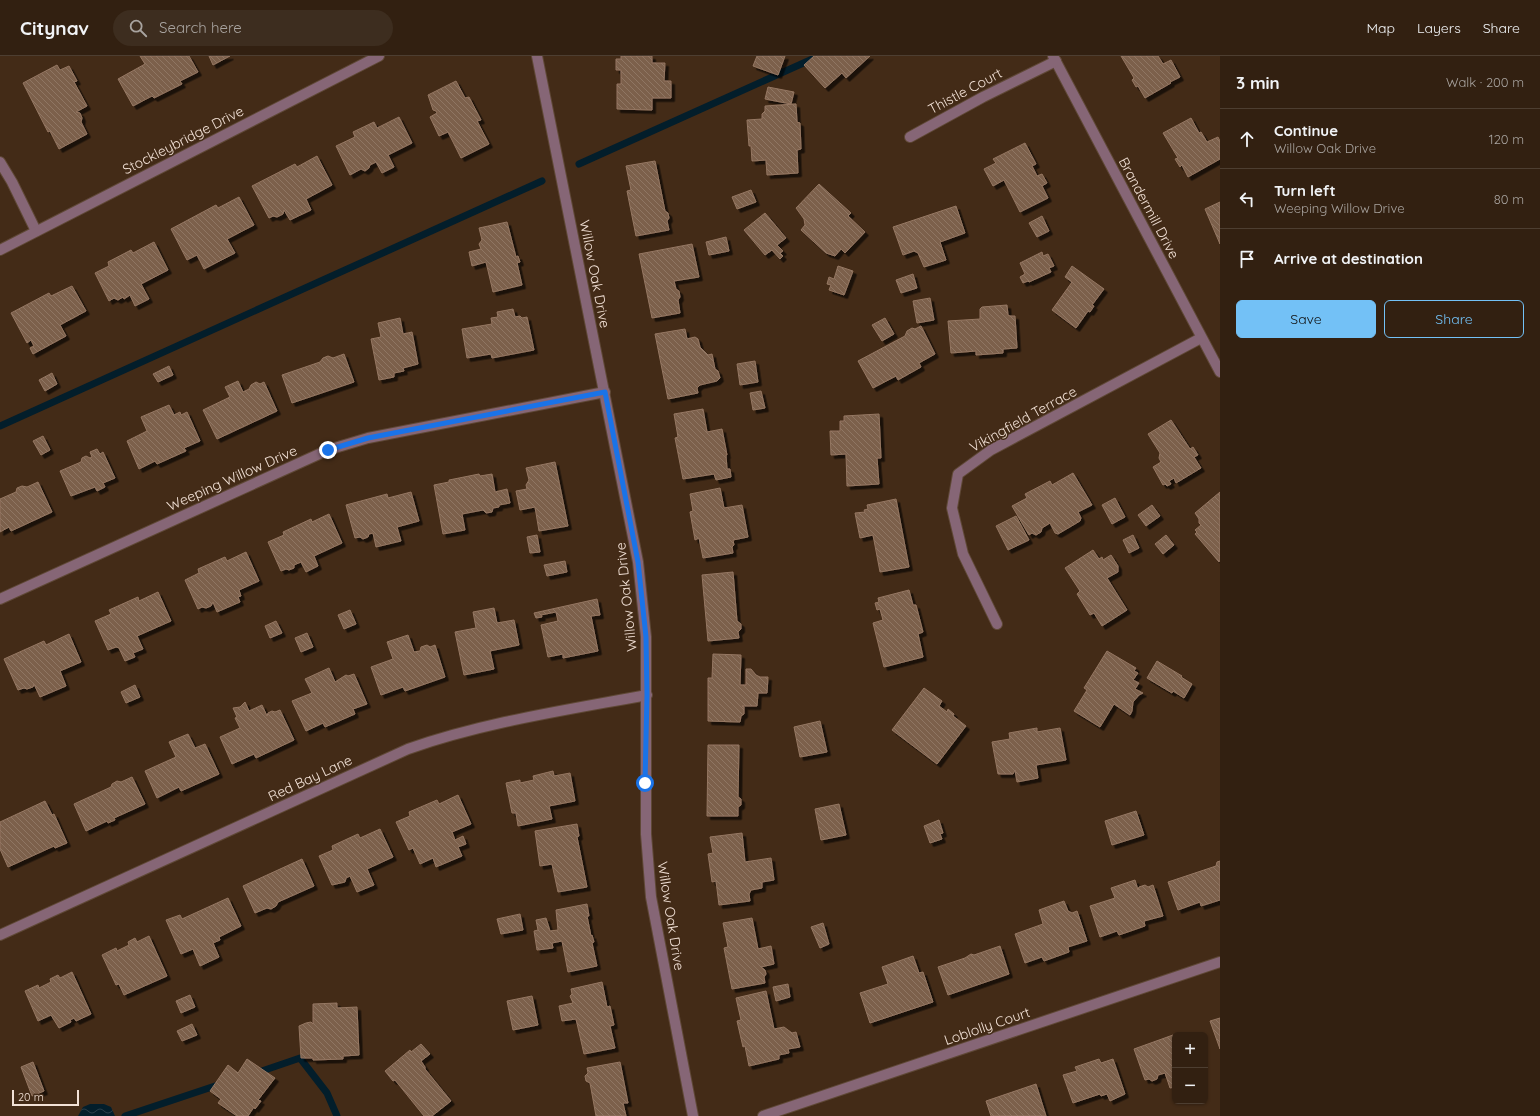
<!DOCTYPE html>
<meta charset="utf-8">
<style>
body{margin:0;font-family:Quicksand,sans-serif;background:#3d2d1f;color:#f1f3f6}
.controls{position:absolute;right:12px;bottom:12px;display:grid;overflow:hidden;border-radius:6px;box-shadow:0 1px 3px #0004}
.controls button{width:36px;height:36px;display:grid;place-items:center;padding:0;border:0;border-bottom:1px solid #4d3e31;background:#322011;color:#f1f3f6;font:20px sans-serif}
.scale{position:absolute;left:12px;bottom:10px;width:67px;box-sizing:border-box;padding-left:4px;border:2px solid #f2e1d6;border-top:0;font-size:11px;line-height:14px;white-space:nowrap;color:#f2e1d6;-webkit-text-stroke:3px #432b17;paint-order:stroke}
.stop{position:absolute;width:12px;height:12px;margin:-9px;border:3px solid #1a73e8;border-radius:50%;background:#fff}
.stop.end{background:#1a73e8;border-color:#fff;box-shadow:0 1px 4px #0008}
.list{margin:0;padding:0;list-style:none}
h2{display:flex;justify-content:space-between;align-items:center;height:52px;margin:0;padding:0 16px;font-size:17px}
h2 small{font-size:13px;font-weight:400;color:#a8a39f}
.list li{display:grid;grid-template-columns:26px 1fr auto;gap:12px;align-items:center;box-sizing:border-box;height:60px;padding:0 16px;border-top:1px solid #4d3e31}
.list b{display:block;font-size:15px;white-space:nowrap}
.list p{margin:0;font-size:13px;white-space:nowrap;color:#a8a39f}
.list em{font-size:13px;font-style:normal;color:#a8a39f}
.actions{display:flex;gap:8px;padding:12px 16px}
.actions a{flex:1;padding:9px 0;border:1px solid #73c1f6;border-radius:6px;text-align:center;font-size:14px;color:#73c1f6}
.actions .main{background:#73c1f6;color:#111}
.icon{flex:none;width:22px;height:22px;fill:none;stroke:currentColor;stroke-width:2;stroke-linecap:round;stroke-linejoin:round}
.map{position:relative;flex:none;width:1220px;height:1060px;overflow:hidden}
header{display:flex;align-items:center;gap:24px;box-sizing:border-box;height:56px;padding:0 20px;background:#322011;border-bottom:1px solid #4d3e31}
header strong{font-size:19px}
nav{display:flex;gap:22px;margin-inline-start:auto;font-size:14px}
.search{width:280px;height:36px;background:#3d2d1f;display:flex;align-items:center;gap:10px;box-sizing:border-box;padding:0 14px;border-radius:22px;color:#a8a39f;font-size:15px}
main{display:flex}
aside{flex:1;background:#322011}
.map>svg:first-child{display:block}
</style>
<header>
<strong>Citynav</strong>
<div class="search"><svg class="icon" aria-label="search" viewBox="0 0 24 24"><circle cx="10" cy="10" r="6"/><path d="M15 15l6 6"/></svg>Search here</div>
<nav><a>Map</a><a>Layers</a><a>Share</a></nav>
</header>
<main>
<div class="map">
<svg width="1220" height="1060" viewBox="0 0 1220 1060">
<defs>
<pattern id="water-waves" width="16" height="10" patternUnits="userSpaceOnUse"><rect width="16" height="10" fill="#031e2b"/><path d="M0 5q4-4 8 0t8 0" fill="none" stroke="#283e49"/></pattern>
<pattern id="building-back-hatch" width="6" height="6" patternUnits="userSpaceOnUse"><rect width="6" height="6" fill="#7c604b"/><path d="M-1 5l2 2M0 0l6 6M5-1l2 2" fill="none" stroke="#8f7664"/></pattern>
<filter id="shadow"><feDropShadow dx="3.5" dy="3.5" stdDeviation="0" flood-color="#0009"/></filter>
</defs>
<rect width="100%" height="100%" fill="#432b17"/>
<path fill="url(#water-waves)" d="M90 1048H104L111 1051 115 1060H78L83 1051Z"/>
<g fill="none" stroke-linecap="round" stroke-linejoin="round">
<g stroke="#031e2b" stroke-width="7">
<path d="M579 108 819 0"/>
<path d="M0 370 542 125"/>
<path d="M256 1017 300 1002 327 1037 337 1060"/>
<path d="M125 1060 221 1028"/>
</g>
</g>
<g fill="url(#building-back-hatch)" stroke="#957762" filter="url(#shadow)">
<path d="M140 0H189L198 16 180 25 182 28 154 42 152 40 133 50 118 23 145 8Z"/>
<path d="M209 0H230L213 9Z"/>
<path d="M621 0H652V7H665L664 25H671V42H652V54L617 53V28H621V14H616V3H621Z"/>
<path d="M757 0H785L778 19 753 10Z"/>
<path d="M814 0H870L846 22 842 17 825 32 804 9Z"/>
<path d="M1121 0H1158L1163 8 1171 4 1180 21 1170 26 1171 27 1145 42 1138 30 1136 31 1132 24 1134 22Z"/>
<path d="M57 9 60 14 69 10 77 25 74 26 87 50 76 56 80 57 82 62 81 66 87 78 59 93 50 75 48 76 23 27Z"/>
<path d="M456 25 465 42 469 41 481 64 477 65 489 88 461 102 448 76 439 80 430 61 437 57 436 55 433 54 428 39Z"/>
<path d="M768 31 794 36 791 48 765 43Z"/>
<path d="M796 48 797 66 800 67 801 93 797 94 798 117 767 119 766 104 752 105 751 90H749L747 64 762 63V58L765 55V50Z"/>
<path d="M399 61 412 87 388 99 394 111 382 117 376 106 370 109 369 112 365 115 361 113 350 119 336 90 355 81 353 76 374 66 377 72Z"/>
<path d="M1191 62 1199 77 1201 76 1207 86 1218 81 1220 85V103L1188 121 1182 109 1180 111 1175 103 1178 102 1163 77Z"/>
<path d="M1025 87 1036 108 1032 110 1037 120 1042 118 1047 127 1042 130 1048 142 1020 156 1004 124 993 130 984 113 996 107 993 103Z"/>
<path d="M317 100 332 129 306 143 311 154 290 164 284 154 283 158 277 161 273 160 269 162 252 130 295 108 297 111Z"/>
<path d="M655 105 665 155 668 157 669 162 667 165 669 174 636 180 627 135 631 134 626 110Z"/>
<path d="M819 128 851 157 848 160 865 176 845 197 841 193 835 200 826 197 801 174 805 169 804 163 796 152Z"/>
<path d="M751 134 756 146 737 153 732 141Z"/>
<path d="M239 141 254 169 227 183 235 197 204 213 197 199 187 204 171 173 216 149 218 152Z"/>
<path d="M1220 146V188L1205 153Z"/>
<path d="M956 150 965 177 940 186 946 204 924 211 918 197 914 195 903 199 893 171Z"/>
<path d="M765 157 786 182 777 189 783 195 780 197 783 200 780 203 772 194 765 199 744 174Z"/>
<path d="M1042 160 1049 175 1037 181 1029 167Z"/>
<path d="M507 166 516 201 518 200 520 206 517 207 522 229 493 236 486 206 472 210 469 196 481 193 479 188 482 184 479 172Z"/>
<path d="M726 181 729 195 709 199 706 186Z"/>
<path d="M154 186 168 214 141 228 149 243 135 250 130 239 124 243 123 241 118 244 114 242 109 245 95 217 109 210 108 206 131 194 133 197Z"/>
<path d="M692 188 699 221 674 225 676 233 679 235 680 241 678 244 680 257 652 262 639 198Z"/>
<path d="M1042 196 1043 200 1048 198 1054 210 1049 212 1051 216 1029 226 1028 225 1023 227 1020 221 1025 218 1020 207Z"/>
<path d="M838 210 853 215 844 239 829 234 831 229 827 228 829 221 834 223Z"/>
<path d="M1072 210 1104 233 1092 249 1094 250 1090 256 1088 255 1076 272 1052 254 1072 226 1065 221Z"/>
<path d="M913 218 917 232 901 237 896 224Z"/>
<path d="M72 230 86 255 60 269 66 280 33 298 30 292 34 290 31 284 27 287 11 257 49 237 51 240Z"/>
<path d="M930 242 934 264 917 267 913 245Z"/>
<path d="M1007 249 1008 259 1010 260H1015L1017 292 1003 293V297L976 299V295L951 297 948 265 980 263V253L982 251Z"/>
<path d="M513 253 515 261 520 260 522 262 527 261 534 294 492 302 491 298 467 302 462 273 492 268 491 262 498 261 497 256Z"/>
<path d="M400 262 403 278 412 276 418 308 403 312 404 315 394 317V321L379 324 371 283 381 281 378 267Z"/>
<path d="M885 262 894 278 882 285 872 269Z"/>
<path d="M921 270 935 298 919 307 921 311 898 324 896 320 873 332 858 305 905 280 907 275 912 272 915 273Z"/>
<path d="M685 273 687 283 695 281 698 283 700 291 708 299 712 298 715 313 718 315 720 322 717 325 700 329 697 332 698 337 668 343 655 278Z"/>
<path d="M344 298 354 326 292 347 282 319 320 306 323 302 328 300 333 302Z"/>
<path d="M755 305 758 326 740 329 737 308Z"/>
<path d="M169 310 173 319 158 326 153 318Z"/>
<path d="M52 317 57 328 45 335 39 324Z"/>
<path d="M238 325 243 336 249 333 251 329 256 326 260 328 264 326 277 355 217 383 203 354 230 341 225 331Z"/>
<path d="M761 335 765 352 753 354 750 337Z"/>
<path d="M169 349 174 359 180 356 181 359 187 356 200 385 184 392 186 395 157 408 155 405 139 413 127 385 147 375 141 361Z"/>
<path d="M703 353 707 376 722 373 727 399H726L727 413H730L731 421 716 424 714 418 683 423 675 382 678 381 674 358Z"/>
<path d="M879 358 881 402H877L879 428 847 430 846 398 831 399 830 375H840V365H844V360Z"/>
<path d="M1171 364 1190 393 1193 391 1198 399 1194 401 1201 412 1176 427 1174 422 1169 425 1171 428 1167 430 1165 428 1163 429 1153 411 1161 406 1159 402 1160 397 1148 378Z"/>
<path d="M43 380 50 394 41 399 33 385Z"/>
<path d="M97 393 100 398 103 396 115 422 103 427 105 431 97 435 95 431 71 440 60 415 81 406 82 402 86 400 90 402 92 401 90 396Z"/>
<path d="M555 406 568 470 539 475 535 451 520 454 516 435 527 433 526 429 529 424 526 412Z"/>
<path d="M1073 417 1092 449 1078 456 1081 462 1080 465 1058 478 1055 477 1050 467 1042 472 1041 476 1036 479 1032 477 1029 479 1012 450 1027 442 1025 438 1050 425 1052 429Z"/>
<path d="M479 418 480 420 492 418 495 436 507 433 510 447 499 449V451L493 452 492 456 486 457 483 454 462 458 465 474 443 478 434 429 449 426V424Z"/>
<path d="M38 426 52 456 11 475 9 471 0 476V443L16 436 17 432 22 430 27 431Z"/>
<path d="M720 432 724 452 742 449 748 481 733 484 734 489 732 491 733 497 703 502 699 482 695 484 690 456 693 455 690 438Z"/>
<path d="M411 436 419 465 397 471 401 485 376 491 373 477 369 478 368 481 363 483 360 481 355 482 346 449 387 438 388 442Z"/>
<path d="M1220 436V504L1219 506 1195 478 1197 476 1195 474 1201 469 1199 467V463L1195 457Z"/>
<path d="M1115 442 1125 461 1112 468 1102 449Z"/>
<path d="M896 443 909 511 880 516 873 479 860 482 855 457 865 456 864 454 868 453 867 449Z"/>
<path d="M1152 449 1160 460 1146 470 1138 459Z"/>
<path d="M329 458 342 487 314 500 318 510 306 516 301 506 294 509V512L289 514 286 513 281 515 268 486 284 479 283 476 311 463 312 466Z"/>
<path d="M1016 460 1029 484 1008 494 996 470Z"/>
<path d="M537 479 540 496 530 497 527 481Z"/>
<path d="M1133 479 1139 492 1129 497 1123 484Z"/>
<path d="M1166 479 1174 489 1163 498 1155 488Z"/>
<path d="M1093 494 1099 503 1102 501 1103 504 1111 499 1118 510V516L1107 522 1127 554 1102 570 1094 557 1090 559 1077 538 1080 535 1065 512Z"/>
<path d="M246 496 259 525 239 534 241 540 238 541 240 546 217 556 213 546 211 550 206 552 202 551 198 553 185 524 199 517 198 513 225 501 227 505Z"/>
<path d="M565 505 567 516 547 520 544 509Z"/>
<path d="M733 516 737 565 741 568V573L738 576 739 582 708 585 702 519Z"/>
<path d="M909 534 913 549H916L923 576 918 578 923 601 884 611 873 567 883 564 880 553 877 554 875 547 879 546 878 542Z"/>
<path d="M158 536 171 565 137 580 143 593 133 597 135 601 125 605 119 592 116 591 108 594 95 565 111 558 109 554 138 541 139 545Z"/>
<path d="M597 543 600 559 591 560 598 595 563 602V598L548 601 541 569 558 565 556 556 541 559 542 561 536 562 534 557Z"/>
<path d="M494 552 497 567 514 564 519 589 490 595 494 613 464 619 455 576 476 572 473 556Z"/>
<path d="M350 554 356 568 344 573 338 559Z"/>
<path d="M276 565 282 577 270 582 265 570Z"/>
<path d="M307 577 313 591 301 596 295 582Z"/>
<path d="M69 578 81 606 60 615 66 630 40 641 34 628 33 631 27 633 24 632 18 634 4 603 44 585 46 589Z"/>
<path d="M408 579 414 596 420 595 421 591 427 589 430 591 435 589 445 621 405 635 403 631 381 639 371 611 393 603 387 586Z"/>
<path d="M1107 595 1136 612 1134 615 1138 617 1133 624 1139 627 1135 633 1143 637 1139 639 1133 646 1132 655 1130 659 1114 648 1100 671 1074 655 1087 634 1084 632Z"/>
<path d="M713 598 741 599 740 629H746V613H751L756 619 760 621H768L767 637H758L757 650H742L744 651V658L741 660 740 666 708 665V622H712Z"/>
<path d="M1157 605 1182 620 1181 621 1192 628 1184 642 1173 635 1172 637 1147 622Z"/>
<path d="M329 612 335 626 346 619 348 620 354 618 367 648 353 653 355 658 325 671 323 667 306 675 292 645 312 637 305 623Z"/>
<path d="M135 629 140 641 126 647 121 636Z"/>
<path d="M924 632 942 645 939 650 947 656 948 653 954 658 953 660 966 670 937 708 892 674Z"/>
<path d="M245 646 249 655 262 649 267 660 268 657 272 655 275 656 280 654 294 684 256 702 254 698 232 708 220 681 240 672 235 662 237 661 233 652 240 651Z"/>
<path d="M820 665 827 696 800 701 794 671Z"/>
<path d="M1037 672V676L1060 672 1066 704 1036 709 1038 722 1017 726 1015 714 1013 718H998L992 686 1010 683 1009 677Z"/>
<path d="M188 678 195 692 205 688 219 718 181 735 179 731 157 742 145 715 176 701 169 686Z"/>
<path d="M708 689H739L738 741 741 743V749L738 751V760H707Z"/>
<path d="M553 715 554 720 570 717 575 745 549 750 552 763 518 770 516 757H512L506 727 520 724V727L534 724 533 720Z"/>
<path d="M132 721 145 748 114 762 115 764 108 767 107 765 86 775 74 748 111 731 112 728 117 725 121 726Z"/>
<path d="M458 739 471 768 452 776 455 784 463 780 466 788 458 791 462 800 436 811 433 802 420 808 413 792 409 794 396 766 410 760 409 756 437 744 439 748Z"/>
<path d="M45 745 52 759 54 758 67 787 55 792 54 790 8 811 0 793V766Z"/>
<path d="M839 748 846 779 821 784 815 753Z"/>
<path d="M1136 755 1144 779 1112 789 1105 765Z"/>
<path d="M939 764 943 777 940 778 942 783 930 787 924 770Z"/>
<path d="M577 768 579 780 577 781 587 831 558 836 552 808 540 810 535 775Z"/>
<path d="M380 773 393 801 367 813 374 829 357 836 350 820 346 822 345 826 332 829 319 800 333 794 332 790 358 778 360 782Z"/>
<path d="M742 777 745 806 771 802 774 824 762 826V832L751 834 749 838 750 845 719 849 716 825 712 826 708 798 713 797 710 781Z"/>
<path d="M302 803 314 830 278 846 276 850 271 853 267 852 255 857 243 830Z"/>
<path d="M1220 805V844L1201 850 1200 846 1178 854 1168 826 1216 810 1217 806Z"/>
<path d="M1135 824 1138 834 1139 831 1145 829 1148 831 1153 829 1163 860 1144 865 1145 870 1119 879 1117 875 1100 881 1090 850 1115 842 1111 832Z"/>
<path d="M228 842 241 870 219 881 220 884 213 887 219 901 200 910 193 893 181 898 166 864 180 859 182 863Z"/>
<path d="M1064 845 1068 855 1072 857 1077 855 1087 885 1068 891 1069 896 1044 905 1042 901 1025 907 1015 878 1043 868 1039 854Z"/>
<path d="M587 848 589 860H587L591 880 592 879 594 886 592 887 597 910 568 916 562 885 552 887 553 892 537 894 534 875 538 874 536 864 546 862 550 875 558 874 556 854Z"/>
<path d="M520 858 523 874 501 878 497 863Z"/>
<path d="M752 862 758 893 771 890 774 908 761 911 765 914 766 918 764 921 765 927 732 933 724 892 728 891 723 867Z"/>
<path d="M823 867 829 888 820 892 811 871Z"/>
<path d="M149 880 167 920 124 939 119 928 116 929 102 899 116 892 117 895 129 889 128 886 135 882 137 886Z"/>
<path d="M1000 890 1009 918 948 939 938 911 965 902 971 898 974 899Z"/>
<path d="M913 900 919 917 923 916 933 946 870 967 860 937 888 928 882 911Z"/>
<path d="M72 916 91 958 76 965 74 962 70 964 71 966 59 972 51 959 38 965 25 935 38 929 39 932 51 926 50 923 58 919 60 922Z"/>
<path d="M602 926 607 951 610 950 614 969 610 970 615 992 584 998 576 963 562 965 559 950 573 947 570 940 572 938 571 933Z"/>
<path d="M788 928 790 941 776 945 773 931Z"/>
<path d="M766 935 774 973 784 971 792 977 796 976 800 991 788 993 789 997 779 999V1003L749 1010 745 990 743 991 737 965 741 964 736 942Z"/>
<path d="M190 939 195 951 181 957 176 945Z"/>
<path d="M532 940 538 969 513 974 507 945Z"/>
<path d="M337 947V952L357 951 359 999 343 1000V1003L313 1004V1002H301L299 970 306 967 311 966 313 968V948Z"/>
<path d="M1220 962V993L1210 965Z"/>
<path d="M192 968 197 979 182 985 177 975Z"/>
<path d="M1173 979 1175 983V1031L1170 1032 1165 1017 1158 1019 1157 1023 1152 1025 1149 1023 1145 1024 1134 993Z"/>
<path d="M421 988 430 998 421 1005 425 1011V1013L451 1045 432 1060H424L395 1024 393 1025 385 1015 410 994 411 996Z"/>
<path d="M247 1003 275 1022 258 1044 261 1045 255 1053 254 1051 248 1060H237L218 1047 221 1043 210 1035 228 1009 238 1017Z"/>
<path d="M1099 1003 1101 1007 1113 1003 1125 1038 1110 1045 1107 1038 1101 1040 1100 1038 1073 1047 1063 1019 1077 1015 1075 1011Z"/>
<path d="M33 1006 44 1035 32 1040 21 1011Z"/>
<path d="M620 1006 628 1047H623L626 1060H596L590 1027 586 1025 585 1020 588 1017 587 1012Z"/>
<path d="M1036 1028 1046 1060H991L986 1045Z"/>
</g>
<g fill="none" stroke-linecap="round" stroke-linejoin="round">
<defs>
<g id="minor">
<path d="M537 0 638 506 646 581V778L651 841 693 1060"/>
<path d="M1053 0 1220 316"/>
<path d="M910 81 983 41 1056 5"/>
<path d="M0 106 12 126 36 175"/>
<path d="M0 194 379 0"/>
<path d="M0 543 328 394 368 382 605 336"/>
<path d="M997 568 963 498 952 452 958 418 991 394 1201 282"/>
<path d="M0 879 408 693C485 666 567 654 647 639"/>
<path d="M763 1060 1220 906"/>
</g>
</defs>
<use href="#minor" stroke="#5f4836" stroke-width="12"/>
<use href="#minor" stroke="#866676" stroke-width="10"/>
</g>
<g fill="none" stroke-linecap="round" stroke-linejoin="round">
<path stroke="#1a73e8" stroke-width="5" d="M328 394 368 382 605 336 638 506 646 581 647 639 645 727"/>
</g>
<g text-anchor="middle" stroke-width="3" stroke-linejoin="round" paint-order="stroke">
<g font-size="14" fill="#f2e1d6" stroke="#432b17">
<text transform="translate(965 35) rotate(-28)" y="5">Thistle Court</text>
<text transform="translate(183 84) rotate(-27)" y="5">Stockleybridge Drive</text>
<text transform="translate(1149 152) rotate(62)" y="5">Brandermill Drive</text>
<text transform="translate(595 218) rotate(79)" y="5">Willow Oak Drive</text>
<text transform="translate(1023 363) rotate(-29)" y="5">Vikingfield Terrace</text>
<text transform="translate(232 422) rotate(-24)" y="5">Weeping Willow Drive</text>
<text transform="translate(626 541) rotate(-96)" y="5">Willow Oak Drive</text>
<text transform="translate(310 722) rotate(-25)" y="5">Red Bay Lane</text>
<text transform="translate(671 860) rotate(81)" y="5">Willow Oak Drive</text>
<text transform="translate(987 970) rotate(-19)" y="5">Loblolly Court</text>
</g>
</g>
</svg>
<div class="controls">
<button>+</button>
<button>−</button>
</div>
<div class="scale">20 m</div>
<div class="stop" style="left:645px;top:727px"></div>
<div class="stop end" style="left:328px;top:394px"></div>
</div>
<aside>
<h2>3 min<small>Walk · 200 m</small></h2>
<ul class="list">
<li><svg class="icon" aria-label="ahead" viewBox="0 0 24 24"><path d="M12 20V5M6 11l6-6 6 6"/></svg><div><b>Continue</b><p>Willow Oak Drive</p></div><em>120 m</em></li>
<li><svg class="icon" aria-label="left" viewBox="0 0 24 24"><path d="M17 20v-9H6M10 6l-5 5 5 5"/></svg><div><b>Turn left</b><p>Weeping Willow Drive</p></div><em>80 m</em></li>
<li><svg class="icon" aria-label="arrive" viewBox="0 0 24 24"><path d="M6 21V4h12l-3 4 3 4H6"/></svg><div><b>Arrive at destination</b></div></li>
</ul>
<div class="actions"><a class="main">Save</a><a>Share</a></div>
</aside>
</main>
